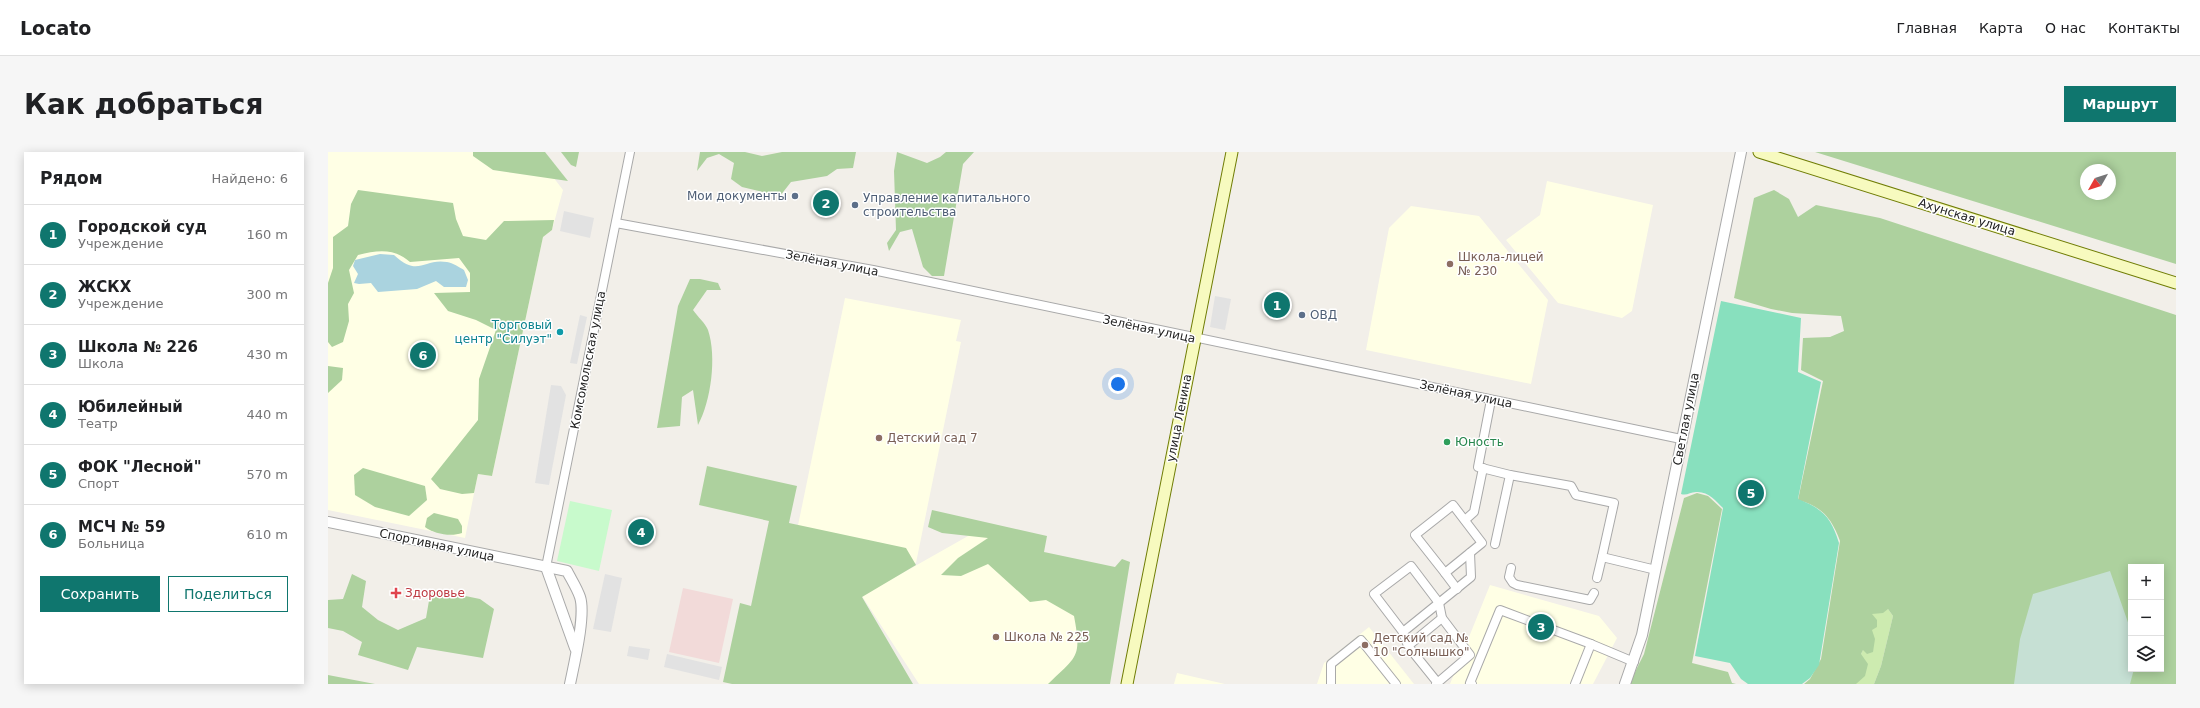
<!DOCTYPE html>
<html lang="ru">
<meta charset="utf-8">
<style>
body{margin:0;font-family:"DejaVu Sans",sans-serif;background:#f6f6f6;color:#202124}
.controls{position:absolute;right:12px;bottom:12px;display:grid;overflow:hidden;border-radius:0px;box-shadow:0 2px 10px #0003}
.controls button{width:36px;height:36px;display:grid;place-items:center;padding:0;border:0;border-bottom:1px solid #e0e0e0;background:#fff;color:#202124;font:20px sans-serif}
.compass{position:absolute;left:1752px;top:12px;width:36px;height:36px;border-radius:50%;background:#fff;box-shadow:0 2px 10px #0003;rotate:231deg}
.you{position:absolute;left:790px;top:232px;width:14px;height:14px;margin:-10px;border:3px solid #fff;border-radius:50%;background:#1a73e8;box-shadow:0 0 0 6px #1a73e833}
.badge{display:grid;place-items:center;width:26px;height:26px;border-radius:50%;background:#0f766e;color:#fff;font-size:13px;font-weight:700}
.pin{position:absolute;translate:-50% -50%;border:2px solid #fff;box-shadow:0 1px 4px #0006}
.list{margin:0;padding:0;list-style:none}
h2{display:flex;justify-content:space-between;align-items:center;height:52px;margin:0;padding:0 16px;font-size:17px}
h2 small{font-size:13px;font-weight:400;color:#757577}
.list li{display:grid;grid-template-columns:26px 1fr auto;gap:12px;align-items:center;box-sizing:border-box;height:60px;padding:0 16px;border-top:1px solid #e0e0e0}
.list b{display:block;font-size:15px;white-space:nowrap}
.list p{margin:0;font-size:13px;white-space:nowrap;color:#757577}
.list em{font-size:13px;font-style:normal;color:#757577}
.actions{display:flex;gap:8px;padding:12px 16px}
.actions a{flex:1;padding:9px 0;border:1px solid #0f766e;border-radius:0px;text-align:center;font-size:14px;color:#0f766e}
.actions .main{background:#0f766e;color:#fff}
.icon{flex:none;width:22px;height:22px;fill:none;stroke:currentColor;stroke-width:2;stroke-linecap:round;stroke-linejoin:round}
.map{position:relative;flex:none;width:1848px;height:532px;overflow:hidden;border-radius:0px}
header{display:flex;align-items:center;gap:24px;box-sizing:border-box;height:56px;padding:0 20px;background:#fff;border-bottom:1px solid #e0e0e0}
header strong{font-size:19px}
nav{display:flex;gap:22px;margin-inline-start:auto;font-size:14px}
.intro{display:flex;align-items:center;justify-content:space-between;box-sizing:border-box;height:96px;padding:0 24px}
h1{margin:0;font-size:28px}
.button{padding:10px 18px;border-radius:0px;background:#0f766e;color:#fff;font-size:14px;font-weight:700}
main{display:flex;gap:24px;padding:0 24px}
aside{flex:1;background:#fff;border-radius:0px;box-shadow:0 2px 10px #0003}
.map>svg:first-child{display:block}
</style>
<header>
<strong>Locato</strong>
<nav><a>Главная</a><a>Карта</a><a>О нас</a><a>Контакты</a></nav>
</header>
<div class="intro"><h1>Как добраться</h1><a class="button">Маршрут</a></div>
<main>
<aside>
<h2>Рядом<small>Найдено: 6</small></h2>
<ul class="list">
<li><span class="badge">1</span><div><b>Городской суд</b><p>Учреждение</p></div><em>160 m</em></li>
<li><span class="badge">2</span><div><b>ЖСКХ</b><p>Учреждение</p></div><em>300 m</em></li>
<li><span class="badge">3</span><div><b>Школа № 226</b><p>Школа</p></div><em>430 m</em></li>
<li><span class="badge">4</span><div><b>Юбилейный</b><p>Театр</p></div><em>440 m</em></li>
<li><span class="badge">5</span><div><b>ФОК &quot;Лесной&quot;</b><p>Спорт</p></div><em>570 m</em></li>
<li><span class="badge">6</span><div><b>МСЧ № 59</b><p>Больница</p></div><em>610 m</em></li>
</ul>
<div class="actions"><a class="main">Сохранить</a><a>Поделиться</a></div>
</aside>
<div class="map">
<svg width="1848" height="532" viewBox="0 0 1848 532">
<rect width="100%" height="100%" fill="#f2efe9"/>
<path fill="#f2dad9" d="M355 436 405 447 391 511 341 500Z"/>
<g fill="#ffffe5">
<path d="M0 0H206L235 38 224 78 215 85 164 324 150 322 137 386 0 358Z"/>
<path d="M1219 29 1325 53 1304 159 1294 166 1230 151 1178 88 1212 63Z"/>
<path d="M1083 54 1151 64 1220 148 1203 232 1038 198 1061 76Z"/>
<path d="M517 146 633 168 628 189 633 190 588 411 468 383Z"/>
<path d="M656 375 702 404 787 425 758 532H591L534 444Z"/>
<path d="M1162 433 1271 464 1289 486 1265 532H1122Z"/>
<path d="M1041 475 1086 532H989L996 511Z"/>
<path d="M849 521 897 532H846Z"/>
</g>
<path fill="#cdebb0" d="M1560 457 1565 464 1553 514 1546 532H1528L1533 502 1544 478V461Z"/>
<g fill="#add19e" fill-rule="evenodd">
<path d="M145 0H217L240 29 165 18 145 4Z"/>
<path d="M233 0H251L248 15 243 13Z"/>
<path d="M372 0H417L434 4 454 0H528L525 16 509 17 499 24 463 30 452 44 414 35 403 27 406 11 391 2 379 6 369 19Z"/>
<path d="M569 0 599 11 612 5 618 0H646L635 12 616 124H604L595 115 584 77 572 80 561 99 559 91 568 78 566 19Z"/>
<path d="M1487 0H1848V112ZM1758 18H1782V42H1758Z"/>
<path d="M30 38 125 51 128 67 135 84 158 88 176 69 226 68 224 78 215 85 164 324 150 322 146 341 134 342 112 337 103 327 150 268 151 227 168 178 148 168 120 159 106 141 142 140V121L131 106 82 110C66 96 50 98 30 103L21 118 26 141 20 152 21 169 15 190 4 195 0 190V131L5 116V85L20 74 23 52Z"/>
<path d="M1446 38 1461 47 1470 65 1488 53 1552 66 1848 163V532H1546L1553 514 1565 464 1560 457 1555 461 1544 462 1549 468V475L1544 478 1547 487 1545 500 1539 502 1535 498 1533 502 1540 512 1537 524 1528 532H1476L1482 527 1493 507 1512 389C1504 367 1494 354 1470 348L1495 229 1473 218 1475 186 1502 185 1516 179 1513 164 1464 161 1443 157 1406 146 1426 46ZM1803 415H1833V517H1803Z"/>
<path d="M362 127H372L390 131 393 138H379L365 158C369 164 378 172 380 178 389 205 383 249 370 273L365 238 354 245 352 274 329 276 350 154Z"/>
<path d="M0 214 15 216 14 228 0 241Z"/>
<path d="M379 314 469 334 461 371 578 396 588 413 534 445 585 532H404L395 530 412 451 423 454 441 369 371 353Z"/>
<path d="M35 316 97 334 99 348 81 364 47 355 27 343 26 323Z"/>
<path d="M1369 341 1380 344 1394 357 1364 511 1400 520 1404 531 1408 532H1301L1316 502 1356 346Z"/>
<path d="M604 358 719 384 716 400 787 415 794 407 802 410 782 532H720C749 504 754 506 746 464L718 448 702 450 660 412 633 424 613 423 630 406 660 386 614 381 600 375Z"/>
<path d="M106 361 130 367 134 374V381C123 385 106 382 97 375L99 366Z"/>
<path d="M24 422 38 429 34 455 50 468 70 478 98 466 103 437 152 447 166 457 155 506 89 495 80 518 30 503 34 490 15 479 0 476V448L15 447Z"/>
<path d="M0 523 47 532H0Z"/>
</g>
<path fill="#c6e0d4" d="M1782 419 1803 479V517H1806L1802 532H1686L1692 487 1705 442Z"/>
<path fill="#c8facc" d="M242 349 284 358 271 419 229 409Z"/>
<path fill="#88e0be" d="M1393 149 1473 166 1470 220 1493 230 1470 347C1495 357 1503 365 1511 391L1491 513 1482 526 1474 532H1420L1413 527 1402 511 1367 504 1395 356C1388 349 1380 339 1368 340 1362 340 1359 344 1353 342Z"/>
<g fill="#e2e2e2">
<path d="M236 59 266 66 262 86 232 79Z"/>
<path d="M887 144 903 147 897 178 882 175Z"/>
<path d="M252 163 259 165 249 212 242 211Z"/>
<path d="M223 233 233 234 238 243 221 333 207 331Z"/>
<path d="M277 422 294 426 283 480 265 477Z"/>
<path d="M301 494 322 497 320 508 299 504Z"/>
<path d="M339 502 394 515 391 528 336 515Z"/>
</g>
<path fill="#aad3df" d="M52 102 66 103C91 126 95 106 119 110 125 111 131 115 136 118L140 128 138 135H116L108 129 89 137 50 140 43 131 31 132 26 131 30 122 25 114 27 108Z"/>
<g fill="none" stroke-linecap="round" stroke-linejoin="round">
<defs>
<g id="minor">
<path d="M288 71 545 118 1353 287"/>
<path d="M1163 248 1150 315 1182 323"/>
<path d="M1125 353 1154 391 1117 421 1087 383Z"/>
<path d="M1137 368 1146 360 1155 316"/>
<path d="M1167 392 1182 323 1243 334 1248 343 1286 351 1274 405 1328 418"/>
<path d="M218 415 302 0"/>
<path d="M1183 416 1181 425 1185 431 1189 433 1262 448 1266 441"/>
<path d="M1117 421 1129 437"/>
<path d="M1269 426 1274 405"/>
<path d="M1075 480 1143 425 1142 401"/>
<path d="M1080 494 1114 466"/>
<path d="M1003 532V512L1033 488 1068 532"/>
<path d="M1108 532 1142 503 1114 466 1111 451 1083 414 1046 442 1075 480 1080 494 1109 530"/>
<path d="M1144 532 1142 531 1172 458 1263 492 1306 510"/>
<path d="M1247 532 1263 492"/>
</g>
<g id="tertiary">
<path d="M0 370 239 419C243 427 249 436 252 445 258 463 246 512 242 532"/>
<path d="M218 415 247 496"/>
<path d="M1297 532 1314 483 1413 0"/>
</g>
<g id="secondary">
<path d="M1431 0 1848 131"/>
<path d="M799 532 904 0"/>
</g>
</defs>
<use href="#minor" stroke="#a9a9a9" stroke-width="10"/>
<use href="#tertiary" stroke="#a9a9a9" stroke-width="12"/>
<use href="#secondary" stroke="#707d05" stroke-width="13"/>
<use href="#minor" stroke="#fff" stroke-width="8"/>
<use href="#tertiary" stroke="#fff" stroke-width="10"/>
<use href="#secondary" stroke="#f7fabf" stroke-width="11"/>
</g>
<g fill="#5c6f8a" stroke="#fff" stroke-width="1.5">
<circle cx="467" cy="44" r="4"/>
<circle cx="527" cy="53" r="4"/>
<circle cx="974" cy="163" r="4"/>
</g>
<g fill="#8d6e63" stroke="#fff" stroke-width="1.5">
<circle cx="1122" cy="112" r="4"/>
<circle cx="551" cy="286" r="4"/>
<circle cx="668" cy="485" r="4"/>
<circle cx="1037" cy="493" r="4"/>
</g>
<circle fill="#0f9aa8" stroke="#fff" stroke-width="1.5" cx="232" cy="180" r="4"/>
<circle fill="#2e9e5b" stroke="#fff" stroke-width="1.5" cx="1119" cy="290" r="4"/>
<path fill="#e0444e" stroke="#fff" stroke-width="1.5" d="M66 435h4v4h4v4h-4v4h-4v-4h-4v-4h4z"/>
<g text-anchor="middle" stroke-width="3" stroke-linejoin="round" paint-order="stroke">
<g font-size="12" fill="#4e5e75" stroke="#fff" text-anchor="start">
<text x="459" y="48" text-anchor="end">Мои документы</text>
<text x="535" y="50">Управление капитального<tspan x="535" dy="14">строительства</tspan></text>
<text x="982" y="167">ОВД</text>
</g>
<g font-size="12" fill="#222" stroke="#fff">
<text transform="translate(1639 65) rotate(17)" y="4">Ахунская улица</text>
<text transform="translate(504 111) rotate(11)" y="4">Зелёная улица</text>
<text transform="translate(821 177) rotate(12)" y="4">Зелёная улица</text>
<text transform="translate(260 208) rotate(-79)" y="4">Комсомольская улица</text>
<text transform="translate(1138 242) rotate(12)" y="4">Зелёная улица</text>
<text transform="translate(851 266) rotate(-79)" y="4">улица Ленина</text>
<text transform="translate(1358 267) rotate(-79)" y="4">Светлая улица</text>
<text transform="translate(109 393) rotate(12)" y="4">Спортивная улица</text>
</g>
<g font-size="12" fill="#785e54" stroke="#fff" text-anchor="start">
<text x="1130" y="109">Школа-лицей<tspan x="1130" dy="14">№ 230</tspan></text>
<text x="559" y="290">Детский сад 7</text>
<text x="676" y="489">Школа № 225</text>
<text x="1045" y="490">Детский сад №<tspan x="1045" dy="14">10 "Солнышко"</tspan></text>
</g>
<g font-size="12" fill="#0d838f" stroke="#fff" text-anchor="end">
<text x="224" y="177">Торговый<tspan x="224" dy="14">центр "Силуэт"</tspan></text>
</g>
<g font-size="12" fill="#27864d" stroke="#fff" text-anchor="start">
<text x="1127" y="294">Юность</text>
</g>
<g font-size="12" fill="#be3a42" stroke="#fff" text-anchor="start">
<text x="77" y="445">Здоровье</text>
</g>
</g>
</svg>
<div class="controls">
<button>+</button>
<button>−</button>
<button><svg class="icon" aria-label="layers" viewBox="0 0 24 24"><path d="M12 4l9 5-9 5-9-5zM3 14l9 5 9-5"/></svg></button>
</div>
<svg class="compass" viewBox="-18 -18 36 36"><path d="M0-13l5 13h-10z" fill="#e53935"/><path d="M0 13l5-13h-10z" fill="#757577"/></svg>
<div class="you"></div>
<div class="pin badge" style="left:949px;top:153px">1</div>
<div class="pin badge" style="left:498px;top:51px">2</div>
<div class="pin badge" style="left:1213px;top:475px">3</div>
<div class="pin badge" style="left:313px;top:380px">4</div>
<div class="pin badge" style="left:1423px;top:341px">5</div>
<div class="pin badge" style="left:95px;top:203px">6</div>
</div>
</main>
